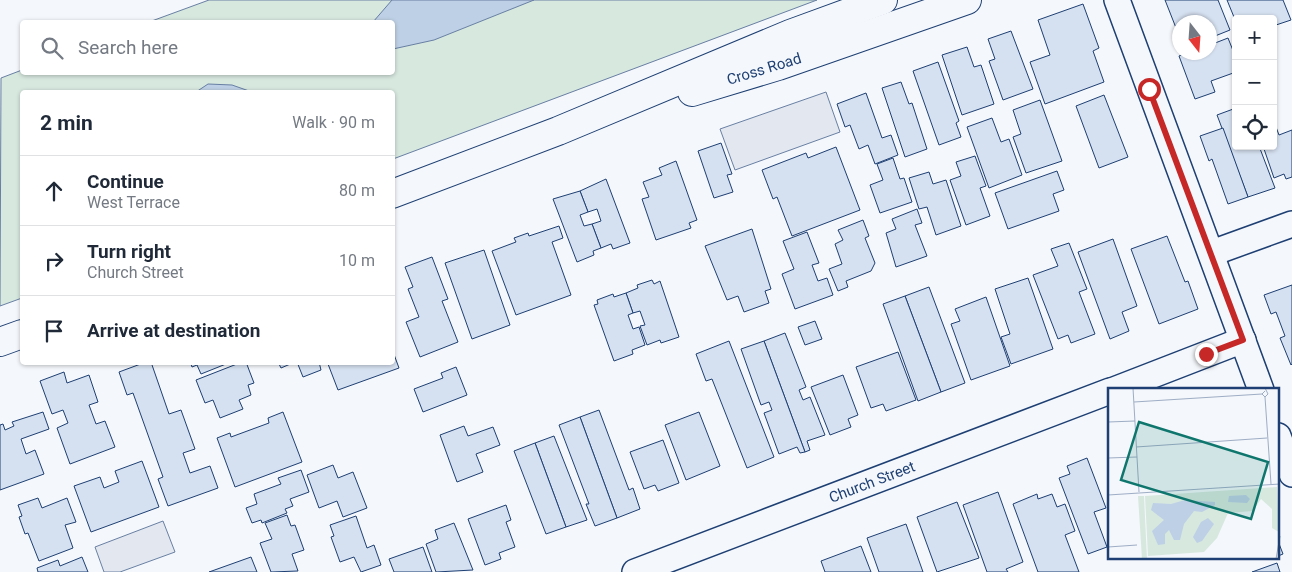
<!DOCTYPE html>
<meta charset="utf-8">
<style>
body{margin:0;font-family:Roboto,sans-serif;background:#f6f6f7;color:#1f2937}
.controls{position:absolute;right:15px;top:15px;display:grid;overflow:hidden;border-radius:5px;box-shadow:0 1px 4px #0004}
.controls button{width:45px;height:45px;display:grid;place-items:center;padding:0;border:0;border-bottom:1px solid #e0e1e3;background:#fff;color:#1f2937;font:25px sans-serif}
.compass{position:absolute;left:1172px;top:15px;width:45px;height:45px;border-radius:50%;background:#fff;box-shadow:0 1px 4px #0004;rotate:163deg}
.stop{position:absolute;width:15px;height:15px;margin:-11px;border:4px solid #c62828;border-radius:50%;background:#fff}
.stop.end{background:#c62828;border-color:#fff;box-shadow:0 1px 5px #0008}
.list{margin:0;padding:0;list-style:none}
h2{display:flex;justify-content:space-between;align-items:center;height:65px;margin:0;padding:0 20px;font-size:21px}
h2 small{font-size:16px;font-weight:400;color:#747a83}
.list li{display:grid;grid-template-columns:32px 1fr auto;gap:15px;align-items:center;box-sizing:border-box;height:70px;padding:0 20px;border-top:1px solid #e0e1e3}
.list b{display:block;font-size:19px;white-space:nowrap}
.list p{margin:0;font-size:16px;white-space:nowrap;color:#747a83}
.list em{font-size:16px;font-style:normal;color:#747a83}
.icon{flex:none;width:28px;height:28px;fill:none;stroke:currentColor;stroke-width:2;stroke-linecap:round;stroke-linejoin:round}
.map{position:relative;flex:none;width:1292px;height:572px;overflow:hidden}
.search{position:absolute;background:#fff;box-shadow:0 1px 4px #0004;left:20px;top:20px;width:375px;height:55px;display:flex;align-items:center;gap:12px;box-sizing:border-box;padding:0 18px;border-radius:5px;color:#747a83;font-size:19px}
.panel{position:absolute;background:#fff;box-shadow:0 1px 4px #0004;left:20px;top:90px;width:375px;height:275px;border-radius:5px}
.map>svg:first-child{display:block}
</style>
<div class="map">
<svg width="1292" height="572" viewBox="0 0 1292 572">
<rect width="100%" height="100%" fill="#f4f7fb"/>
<path fill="#d7e8df" stroke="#687fa3" d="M209 0H817L393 159 392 92H22V298L0 306 1 78 22 70V72H392V22H149Z"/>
<g fill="#e3e8f0" stroke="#687fa3">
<path d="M826 92 840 132 735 170 720 129Z"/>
<path d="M163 521 175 552 120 572H104L95 547Z"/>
</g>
<g fill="#bed0e5" stroke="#687fa3">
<path d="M392 0H534L434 40 393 49 392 22H373Z"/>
<path d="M208 84 232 85 252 92H196Z"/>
</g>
<g fill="#d5e0f0" stroke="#1d3f73">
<path d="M1165 0H1218L1230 30 1210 38V22H1180V38Z"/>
<path d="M1227 0H1283L1291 20 1273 26V19H1236V22Z"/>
<path d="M1083 4 1099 48 1093 51 1104 82 1045 104 1030 62 1050 55 1038 20Z"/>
<path d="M1011 31 1033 89 1003 100 989 61 995 59 988 39Z"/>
<path d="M1228 38 1236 58V72L1211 81 1215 92 1195 99 1179 56 1188 52H1210V45Z"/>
<path d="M967 47 974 67 981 65 994 104 962 115 942 55Z"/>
<path d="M938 62 959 121 956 123 961 137 939 145 913 71Z"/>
<path d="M901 82 909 104 912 103 927 149 905 157 882 88Z"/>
<path d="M866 93 882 138 891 135 898 155 875 164 868 145 859 149 850 125 845 127 837 104Z"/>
<path d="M1104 95 1128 157 1099 168 1076 106Z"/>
<path d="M1040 100 1062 161 1026 173 1013 137 1021 134 1013 110Z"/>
<path d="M1236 108V146H1259L1275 188 1248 197 1217 115Z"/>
<path d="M992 118 1001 142 1009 139 1022 175 989 188 967 127Z"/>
<path d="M1273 119 1279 135 1292 130V177L1286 179 1284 174 1274 178 1263 146H1273Z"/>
<path d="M1223 128 1248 197 1228 204 1212 159 1209 161 1200 136Z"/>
<path d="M721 143 732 174 727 175 733 192 714 198 698 151Z"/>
<path d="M836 147 860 210 792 236 777 197 773 199 762 170 806 153 808 158Z"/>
<path d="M975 156 986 186 980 188 990 216 966 225 950 180 961 176 956 162Z"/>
<path d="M893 158 900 179 904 178 912 202 880 213 870 185 883 180 877 164Z"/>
<path d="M676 161 697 220 689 223 691 228 656 240 642 199 649 197 643 182 662 175 659 168Z"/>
<path d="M1057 171 1064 190 1053 194 1059 211 1008 229 995 193Z"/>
<path d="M929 172 933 184 946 180 961 226 936 235 927 207 919 209 909 178Z"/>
<path d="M606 179 630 243 613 249 611 244 601 248 592 224 601 221 597 209 588 212 580 191Z"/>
<path d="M580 191 588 212 580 215 584 226 592 224 601 248 593 251 594 255 577 262 553 199Z"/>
<path d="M917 209 922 223 915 225 927 256 896 267 886 233 896 229 892 219Z"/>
<path d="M863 220 869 236 865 238 875 263 871 271 846 281 848 287 838 291 829 269 842 264 835 244 843 240 838 230Z"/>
<path d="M559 226 563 238 552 242 571 295 516 315 492 251 516 242 514 238 528 233 529 236Z"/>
<path d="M752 229 771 289 765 291 769 303 744 312 738 296 727 300 705 246Z"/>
<path d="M807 232 819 263 812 265 818 281 827 278 833 295 795 309 782 274 794 269 783 241Z"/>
<path d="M1167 236 1185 282 1188 281 1198 309 1159 324 1131 249Z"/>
<path d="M1113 239 1137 306 1122 312 1129 331 1110 339 1078 252Z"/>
<path d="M1069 243 1087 289 1079 292 1095 334 1071 343 1068 335 1058 339 1033 275 1058 266 1051 249Z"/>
<path d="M484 250 510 325 472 339 445 263Z"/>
<path d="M432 257 448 299 442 301 458 342 420 357 406 322 419 317 408 289 413 287 405 267Z"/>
<path d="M1028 278 1053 349 1011 364 1001 337 1010 334 995 289Z"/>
<path d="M652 280 654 284 660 281 679 337 661 343 660 340 647 345 640 326 645 325 640 311 633 313 626 293 638 288 637 285Z"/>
<path d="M1292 285V364L1291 365 1280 338 1285 336 1276 312 1271 314 1264 295Z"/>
<path d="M929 287 965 383 941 392 905 296Z"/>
<path d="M626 293 633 313 628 315 633 329 639 327 645 345 632 350 633 354 614 361 594 305 598 304 597 300 613 294 614 297Z"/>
<path d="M905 296 941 392 918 401 883 304Z"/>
<path d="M986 297 1010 366 971 380 951 324 960 321 955 309Z"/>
<path d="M815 321 822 339 805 345 798 327Z"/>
<path d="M785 333 806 387 799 390 803 400 810 397 825 435 807 441 810 450 805 452 764 341Z"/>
<path d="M729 341 774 457 747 468 712 379 706 381 696 354Z"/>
<path d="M764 341 805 452 800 453 797 447 779 454 764 413 772 410 769 402 761 405 741 349Z"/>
<path d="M392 349 399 368 338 390 328 364 392 362Z"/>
<path d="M898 352 916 400 886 411 883 404 871 408 856 367Z"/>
<path d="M146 362H151L169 414 181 410 195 449 183 453 190 473 210 466 218 488 168 506 158 479 163 477 133 393 127 395 119 372Z"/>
<path d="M190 362H231L201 374 197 365 192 367Z"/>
<path d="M242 362H246L254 383 248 385 251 395 239 400 243 409 220 418 213 400 205 403 196 380Z"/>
<path d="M278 362H295L281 368Z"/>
<path d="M297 362H319L321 370 303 377Z"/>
<path d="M456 367 467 395 423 412 414 389 443 378 441 373Z"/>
<path d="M64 372 67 383 89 375 98 402 89 405 96 424 105 421 115 447 70 464 57 428 68 423 63 410 52 414 40 381Z"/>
<path d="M843 375 858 415 848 419 851 427 830 435 811 387Z"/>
<path d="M599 410 629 490 633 488 640 509 617 518 580 417Z"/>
<path d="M43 412 49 429 21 439 26 454 35 450 44 474 0 490V425L3 424 5 430 14 426 12 422Z"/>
<path d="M283 412 302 462 235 487 217 438 230 433 231 437 269 423 268 418Z"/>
<path d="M699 412 720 466 686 480 665 425Z"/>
<path d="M580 417 617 518 595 526 586 504H589L559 425Z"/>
<path d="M464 426 468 436 493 427 500 445 476 454 483 472 457 482 440 435Z"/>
<path d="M554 436 587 520 566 527 535 443Z"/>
<path d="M663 440 679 483 658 491 655 485 644 489 630 452Z"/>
<path d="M535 443 566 527 546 534 514 451Z"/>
<path d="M1087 458 1106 508 1094 512 1107 547 1088 554 1059 478 1070 474 1067 466Z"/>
<path d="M142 461 159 507 91 532 74 486 100 477 104 488 119 482 115 471Z"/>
<path d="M333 465 338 478 353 472 367 508 343 517 337 501 319 508 307 475Z"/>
<path d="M301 470 309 492 290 499 293 506 285 509 287 513 262 523 261 520 252 523 246 508 257 504 254 494 281 484 278 478Z"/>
<path d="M998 492 1023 562 1006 569 1008 572H987L963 505Z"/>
<path d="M1037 494 1038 499 1052 494 1057 507 1065 504 1075 531 1065 535 1079 572H1038L1013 504Z"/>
<path d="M38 498 42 508 67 498 76 522 65 525 73 548 39 561 28 533 25 534 19 517 22 516 18 505Z"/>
<path d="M957 502 979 558 937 572 917 517Z"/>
<path d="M506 505 511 520 506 522 515 547 499 553 501 559 485 565 468 519Z"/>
<path d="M287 515 291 526 295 525 304 550 292 554 298 571 271 572 260 543 272 539 265 523Z"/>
<path d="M356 516 367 548 374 545 381 565 361 572 354 557 340 562 331 537 334 536 330 525Z"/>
<path d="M454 523 473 570 436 572 426 544 438 539 435 530Z"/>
<path d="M906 524 923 572H879L867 538Z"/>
<path d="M1278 541 1283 554 1278 556Z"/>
<path d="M861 546 871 572H825L821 561Z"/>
<path d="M423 547 432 572H394L389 559Z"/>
<path d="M82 557 88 572H38L37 568 58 560 60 566Z"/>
<path d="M251 557 257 572H209Z"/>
<path d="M1277 563 1280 572H1252Z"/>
</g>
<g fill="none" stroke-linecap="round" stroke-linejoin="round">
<defs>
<g id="minor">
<path d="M1117 0 1261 390"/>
<path d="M1212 253 1292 224"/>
<path d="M1114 390 1243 340"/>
<path d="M1278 436 1292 474"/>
<path d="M635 572 1110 391"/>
</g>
<g id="highway">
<path d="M692 92 778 66 967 0"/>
<path d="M392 194 558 131 790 34 883 0"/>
<path d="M0 342 22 334"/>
</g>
</defs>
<use href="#minor" stroke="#1d3f73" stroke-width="28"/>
<use href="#highway" stroke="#1d3f73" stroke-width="30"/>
<use href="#minor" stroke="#f4f7fb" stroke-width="25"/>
<use href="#highway" stroke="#f4f7fb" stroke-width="28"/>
</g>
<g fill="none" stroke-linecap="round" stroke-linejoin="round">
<path stroke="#c62828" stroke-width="6" d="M1149 89 1243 340 1206 354"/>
</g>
<g text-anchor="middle" stroke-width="4" stroke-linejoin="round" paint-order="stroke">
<g font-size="15" fill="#1d3f73" stroke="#f4f7fb">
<text transform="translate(764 69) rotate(-17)" y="5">Cross Road</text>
<text transform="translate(872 482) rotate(-21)" y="5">Church Street</text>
</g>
</g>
<g transform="translate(1108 388)">
<rect width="171" height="171" fill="#f4f7fb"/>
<path d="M169 99 171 144 164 140V121L153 111 145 123 120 125 109 150 96 164 40 168 37 108ZM30 108H36L39 171H34Z" fill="#d7e8df"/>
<path d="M138 107 142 111 139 115 120 114 121 108ZM77 112 107 114V117L94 124 86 123 76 136 72 152H66L61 142 57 146V156L50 157 44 143 56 132 43 122 45 115 63 116ZM100 130 106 136 94 153 89 155 85 149 93 134Z" fill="#bed0e5"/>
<path fill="none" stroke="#9eadc5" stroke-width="1" d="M25 0 31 104M157 0 160 6 157 9 154 6 157 3M157 9 163 96M26 14 154 6M0 34 27 33M28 59 159 50M0 70 29 69M0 107 172 96M0 159 29 157M168 171 172 148"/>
<path fill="#0f766e" fill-opacity="0.15" stroke="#0f766e" stroke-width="2.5" d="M31 34 160 74 143 131 13 92Z"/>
<rect width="171" height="171" fill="none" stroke="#1d3f73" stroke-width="2.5"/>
</g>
</svg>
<div class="controls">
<button>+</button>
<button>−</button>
<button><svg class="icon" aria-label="locate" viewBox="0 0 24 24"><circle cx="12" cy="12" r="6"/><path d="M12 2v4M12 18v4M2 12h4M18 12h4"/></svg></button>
</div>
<svg class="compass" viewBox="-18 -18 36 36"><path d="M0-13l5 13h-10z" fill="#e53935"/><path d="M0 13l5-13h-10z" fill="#747a83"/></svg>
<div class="stop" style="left:1149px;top:89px"></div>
<div class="stop end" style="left:1206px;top:354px"></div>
<div class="search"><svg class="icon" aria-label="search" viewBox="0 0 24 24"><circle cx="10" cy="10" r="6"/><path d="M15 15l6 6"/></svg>Search here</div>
<section class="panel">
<h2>2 min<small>Walk · 90 m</small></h2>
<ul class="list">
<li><svg class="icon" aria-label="ahead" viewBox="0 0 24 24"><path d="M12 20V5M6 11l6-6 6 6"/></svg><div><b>Continue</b><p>West Terrace</p></div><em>80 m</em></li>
<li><svg class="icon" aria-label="right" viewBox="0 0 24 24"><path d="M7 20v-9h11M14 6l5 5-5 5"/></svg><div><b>Turn right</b><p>Church Street</p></div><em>10 m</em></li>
<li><svg class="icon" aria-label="arrive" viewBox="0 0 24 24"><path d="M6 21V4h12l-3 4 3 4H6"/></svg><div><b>Arrive at destination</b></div></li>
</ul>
</section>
</div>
